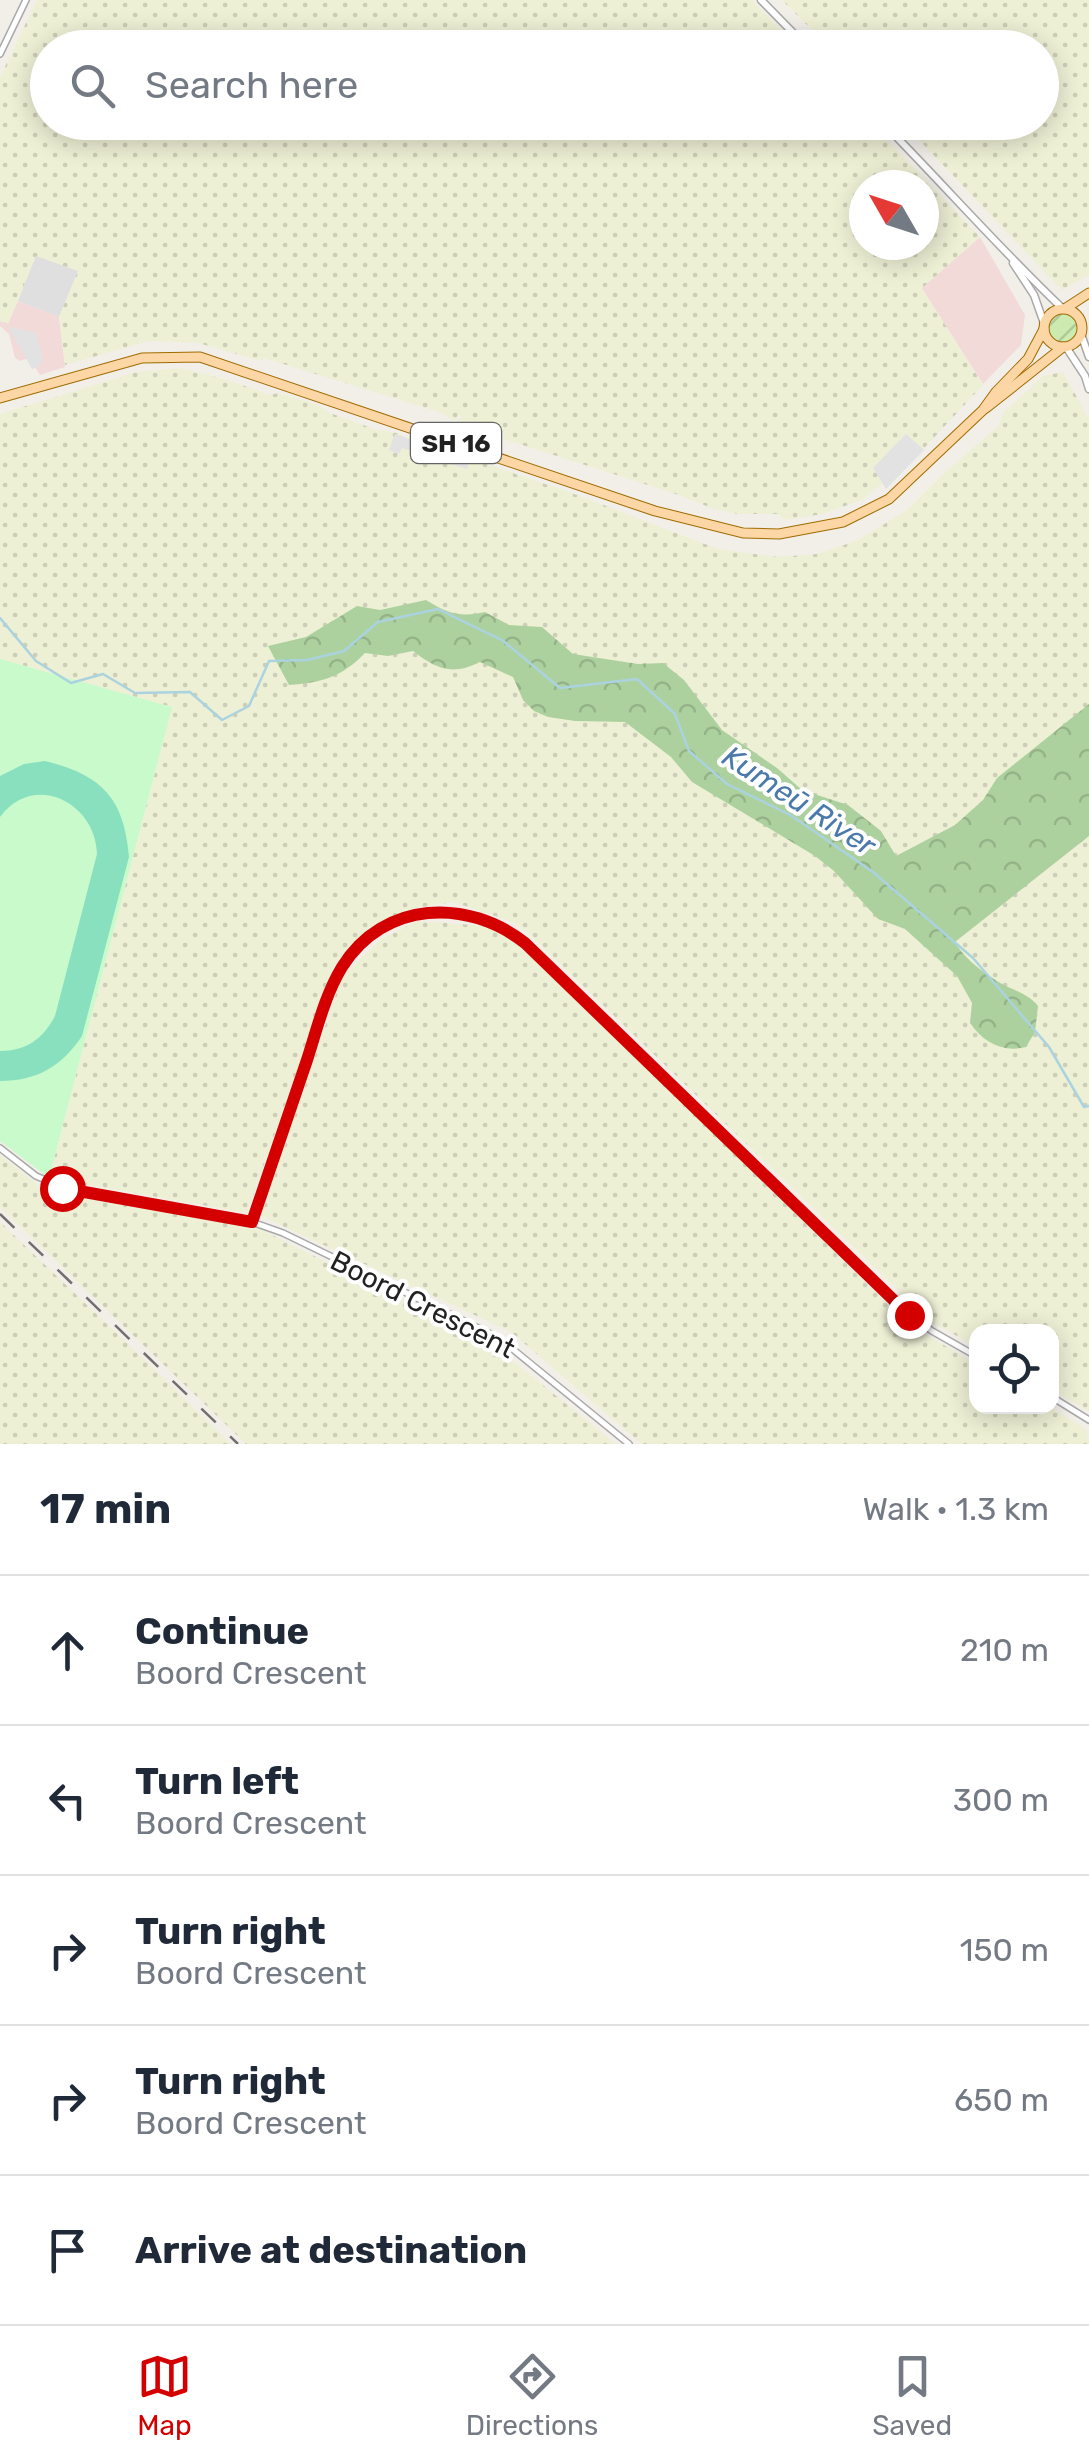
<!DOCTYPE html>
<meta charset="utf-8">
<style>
body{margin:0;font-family:Rubik,sans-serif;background:#f6f6f7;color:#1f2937}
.controls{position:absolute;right:30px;bottom:30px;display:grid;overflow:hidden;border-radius:20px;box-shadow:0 5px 25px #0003}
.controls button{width:90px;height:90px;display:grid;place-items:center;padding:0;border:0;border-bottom:2px solid #e0e1e3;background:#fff;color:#1f2937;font:50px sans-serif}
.compass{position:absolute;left:849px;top:170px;width:90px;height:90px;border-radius:50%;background:#fff;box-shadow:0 5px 25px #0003;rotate:309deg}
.stop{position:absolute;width:30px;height:30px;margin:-22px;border:8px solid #d40000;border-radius:50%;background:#fff}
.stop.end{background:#d40000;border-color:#fff;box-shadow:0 2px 10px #0008}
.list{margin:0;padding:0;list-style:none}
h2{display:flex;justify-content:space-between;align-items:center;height:130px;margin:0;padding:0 40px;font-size:42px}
h2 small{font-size:32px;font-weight:400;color:#747a83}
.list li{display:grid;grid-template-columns:65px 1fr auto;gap:30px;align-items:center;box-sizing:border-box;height:150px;padding:0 40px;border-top:2px solid #e0e1e3}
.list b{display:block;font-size:38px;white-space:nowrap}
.list p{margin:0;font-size:32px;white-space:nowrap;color:#747a83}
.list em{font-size:32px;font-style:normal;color:#747a83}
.icon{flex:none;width:55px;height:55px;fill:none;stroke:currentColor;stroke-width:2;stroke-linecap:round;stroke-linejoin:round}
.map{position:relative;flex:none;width:1089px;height:1444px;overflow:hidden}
.search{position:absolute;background:#fff;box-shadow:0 5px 25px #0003;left:30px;right:30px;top:30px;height:110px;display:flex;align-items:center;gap:25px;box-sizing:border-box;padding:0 35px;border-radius:55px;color:#747a83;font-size:38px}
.sheet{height:880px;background:#fff}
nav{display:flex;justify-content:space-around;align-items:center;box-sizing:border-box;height:140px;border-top:2px solid #e0e1e3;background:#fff;font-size:28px;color:#747a83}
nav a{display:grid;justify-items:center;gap:5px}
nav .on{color:#d40000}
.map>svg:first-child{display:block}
</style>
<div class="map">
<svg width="1089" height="1444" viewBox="0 0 1089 1444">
<defs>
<pattern id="farmland-dots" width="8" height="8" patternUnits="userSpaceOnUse" patternTransform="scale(2.5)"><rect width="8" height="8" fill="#eef0d5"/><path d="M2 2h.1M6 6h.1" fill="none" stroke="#ccceb7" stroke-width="1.8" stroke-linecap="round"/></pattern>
<pattern id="forest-crowns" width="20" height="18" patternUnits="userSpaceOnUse" patternTransform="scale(2.5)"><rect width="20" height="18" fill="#add19e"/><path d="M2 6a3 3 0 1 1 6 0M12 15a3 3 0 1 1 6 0" fill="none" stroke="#95b388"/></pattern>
<pattern id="garden-furrows" width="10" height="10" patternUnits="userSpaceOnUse" patternTransform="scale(2.5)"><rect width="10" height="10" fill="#cdebb0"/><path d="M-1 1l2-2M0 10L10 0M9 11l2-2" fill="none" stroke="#b0c997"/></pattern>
</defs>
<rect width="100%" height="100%" fill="#f2efe9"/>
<path fill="#e0dfdf" d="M36 255 79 271 59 317 18 301Z"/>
<g fill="#f2dad9">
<path d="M980 237 1025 315 1021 345 983 384 921 288Z"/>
<path d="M18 301 59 317 65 367 40 375 29 358 20 361 15 358 9 334 0 326V321L8 323Z"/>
</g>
<g fill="url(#farmland-dots)" fill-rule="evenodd">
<path d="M37 0H752L798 47 48 48V122L871 123 980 237 922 288 983 385 916 457 862 500 822 514 787 520 777 514H738L714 509 676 494 466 427 458 423 461 417 458 415 454 421 439 412 264 358 262 361 198 343 149 341 65 365 59 317 78 271 36 256 8 324 0 321V77ZM864 185H924V245H864Z"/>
<path d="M782 0H1089V275L1062 290 903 123 1042 122V48L829 47Z"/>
<path d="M180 368 228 380 270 395 278 393 318 405 330 413 377 430 394 432 580 496 718 549 778 557 817 554 856 541 906 511 939 478 999 425 1003 413 1043 376 1063 372 1089 419V1411L1052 1390V1332H976V1347L929 1320 527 932 513 922 453 902 415 908 375 924 355 941 333 968 247 1213 49 1178 172 707 0 659V414L136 372Z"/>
<path d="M417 921 489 926 517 941 908 1324 976 1364V1406L1050 1407 1086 1429 1089 1444H642L511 1332 261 1216 342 976 380 940Z"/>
<path d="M0 1155 42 1188 252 1225 493 1345 616 1444H246L0 1207Z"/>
<path d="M0 1222 152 1367 231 1444H0Z"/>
</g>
<path fill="url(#forest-crowns)" d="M426 600C447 613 460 618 485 612L509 625 542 627 573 654 638 664 663 663 684 680 722 730 777 768 802 790 848 805 881 831 896 856 955 825 983 800 997 778 1089 704V836L955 942C964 958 981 971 997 981 1011 990 1028 993 1038 1006L1035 1032 1026 1047C1002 1053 983 1042 970 1023L972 1003 957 976 905 929 878 919 834 871 815 856 692 782 671 757 625 722 575 721 548 717 534 711 523 700 513 677 480 662C452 676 436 669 413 651L388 656 365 653C342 677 321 683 289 685L268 646 306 637 357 606 380 610Z"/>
<path fill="#c8facc" d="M0 659 172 707 49 1178 0 1141Z"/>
<circle fill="url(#garden-furrows)" cx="1063" cy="328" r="15"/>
<path fill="#88e0be" d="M45 761C102 775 124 798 129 857L82 1036C62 1066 37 1081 0 1081V1051C26 1051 43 1039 55 1016L97 854C96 803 34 771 0 817V776L24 764Z"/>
<g fill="#e2e2e2">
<path d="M8 327 36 332 43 360 38 367 32 369Z"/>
<path d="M395 434 470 460 467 469 402 448 399 454 389 450Z"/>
<path d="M906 434 924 450 886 489 873 468Z"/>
</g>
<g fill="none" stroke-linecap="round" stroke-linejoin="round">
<path stroke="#aad3df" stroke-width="2.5" d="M0 618 36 661 71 683 103 674 135 693 190 692 222 720 249 706 269 661 307 660 344 651 378 622 438 609 502 640 560 688 637 679 675 714 689 751 727 784 792 816 873 872 973 958 1049 1047 1084 1107 1089 1106"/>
<defs>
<g id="minor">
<path d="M0 54 26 0"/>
<path d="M0 1148 36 1176 62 1187 252 1222 283 1233 499 1338 629 1444"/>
<path d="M252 1222C271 1166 290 1109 309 1053 319 1023 327 986 347 960 392 902 469 899 525 943L902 1309 932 1331 976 1356"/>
<path d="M1052 1397 1089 1420"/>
</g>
<g id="tertiary">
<path d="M761 0 808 48"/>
<path d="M882 122C943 184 1000 249 1062 308"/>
<path d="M1013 263 1034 295 1045 326"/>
<path d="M1081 334 1089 357"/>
<path d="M1066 347 1085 376 1089 389"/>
</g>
<g id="primary">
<path d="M1066 308 1089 293"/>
<circle cx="1063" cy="328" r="19"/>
<path d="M0 398 142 358 200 357 655 511 743 533 779 534 843 522 889 499 983 410 996 392 1028 359 1044 329"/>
<path d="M986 408 1063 347"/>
</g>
</defs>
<use href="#minor" stroke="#a9a9a9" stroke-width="8"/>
<use href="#tertiary" stroke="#a9a9a9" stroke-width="9"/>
<use href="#primary" stroke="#a06b00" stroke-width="11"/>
<use href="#minor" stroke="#fff" stroke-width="5"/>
<use href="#tertiary" stroke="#fff" stroke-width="6"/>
<use href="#primary" stroke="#fcd6a4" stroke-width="9"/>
<path stroke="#707070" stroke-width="2.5" stroke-dasharray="20 20" stroke-linecap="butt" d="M0 1214 238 1444"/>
</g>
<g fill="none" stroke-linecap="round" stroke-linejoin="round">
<path stroke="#d40000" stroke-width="12" d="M62 1188 252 1222C270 1168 289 1114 307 1060 317 1029 325 995 342 967 384 900 468 898 525 943L909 1315"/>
</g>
<g text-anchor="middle" stroke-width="8" stroke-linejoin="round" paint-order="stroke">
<rect fill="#fff" stroke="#646464" stroke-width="2.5" x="411" y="423" width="90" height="40" rx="8"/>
<g font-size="25" font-weight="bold" fill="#222">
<text x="456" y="452">SH 16</text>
</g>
<g font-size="28" fill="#222" stroke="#fff">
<text transform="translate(423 1304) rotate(27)" y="10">Boord Crescent</text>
</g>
<g font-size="30" font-style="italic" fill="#4a7aab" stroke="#fff">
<text transform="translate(799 801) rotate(33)" y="10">Kumeū River</text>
</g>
</g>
</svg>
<div class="controls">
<button><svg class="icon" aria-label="locate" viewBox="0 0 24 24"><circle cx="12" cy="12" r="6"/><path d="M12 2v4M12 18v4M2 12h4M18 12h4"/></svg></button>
</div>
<svg class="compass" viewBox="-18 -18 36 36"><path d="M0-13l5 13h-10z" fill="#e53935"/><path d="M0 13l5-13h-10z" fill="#747a83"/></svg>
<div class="stop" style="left:62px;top:1188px"></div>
<div class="stop end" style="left:909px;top:1315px"></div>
<div class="search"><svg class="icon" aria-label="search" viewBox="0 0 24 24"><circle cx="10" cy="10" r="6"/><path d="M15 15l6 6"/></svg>Search here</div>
</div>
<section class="sheet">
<h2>17 min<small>Walk · 1.3 km</small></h2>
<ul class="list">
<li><svg class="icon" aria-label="ahead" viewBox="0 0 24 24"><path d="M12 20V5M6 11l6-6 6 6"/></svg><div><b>Continue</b><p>Boord Crescent</p></div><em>210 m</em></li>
<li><svg class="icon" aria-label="left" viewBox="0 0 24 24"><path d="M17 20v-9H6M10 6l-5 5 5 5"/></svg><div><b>Turn left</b><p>Boord Crescent</p></div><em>300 m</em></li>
<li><svg class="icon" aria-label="right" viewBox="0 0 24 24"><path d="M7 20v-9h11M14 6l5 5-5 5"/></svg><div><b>Turn right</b><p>Boord Crescent</p></div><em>150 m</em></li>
<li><svg class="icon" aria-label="right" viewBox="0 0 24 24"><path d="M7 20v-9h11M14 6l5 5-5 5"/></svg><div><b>Turn right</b><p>Boord Crescent</p></div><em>650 m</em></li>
<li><svg class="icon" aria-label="arrive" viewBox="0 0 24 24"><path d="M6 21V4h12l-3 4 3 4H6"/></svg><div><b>Arrive at destination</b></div></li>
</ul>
</section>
<nav>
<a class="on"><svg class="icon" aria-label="map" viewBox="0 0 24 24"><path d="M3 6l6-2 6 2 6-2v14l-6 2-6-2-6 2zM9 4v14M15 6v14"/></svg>Map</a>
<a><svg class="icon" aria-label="directions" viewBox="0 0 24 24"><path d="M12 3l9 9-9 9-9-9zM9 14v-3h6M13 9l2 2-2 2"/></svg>Directions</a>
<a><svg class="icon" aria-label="saved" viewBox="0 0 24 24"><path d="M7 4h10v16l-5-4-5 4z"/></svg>Saved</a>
</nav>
